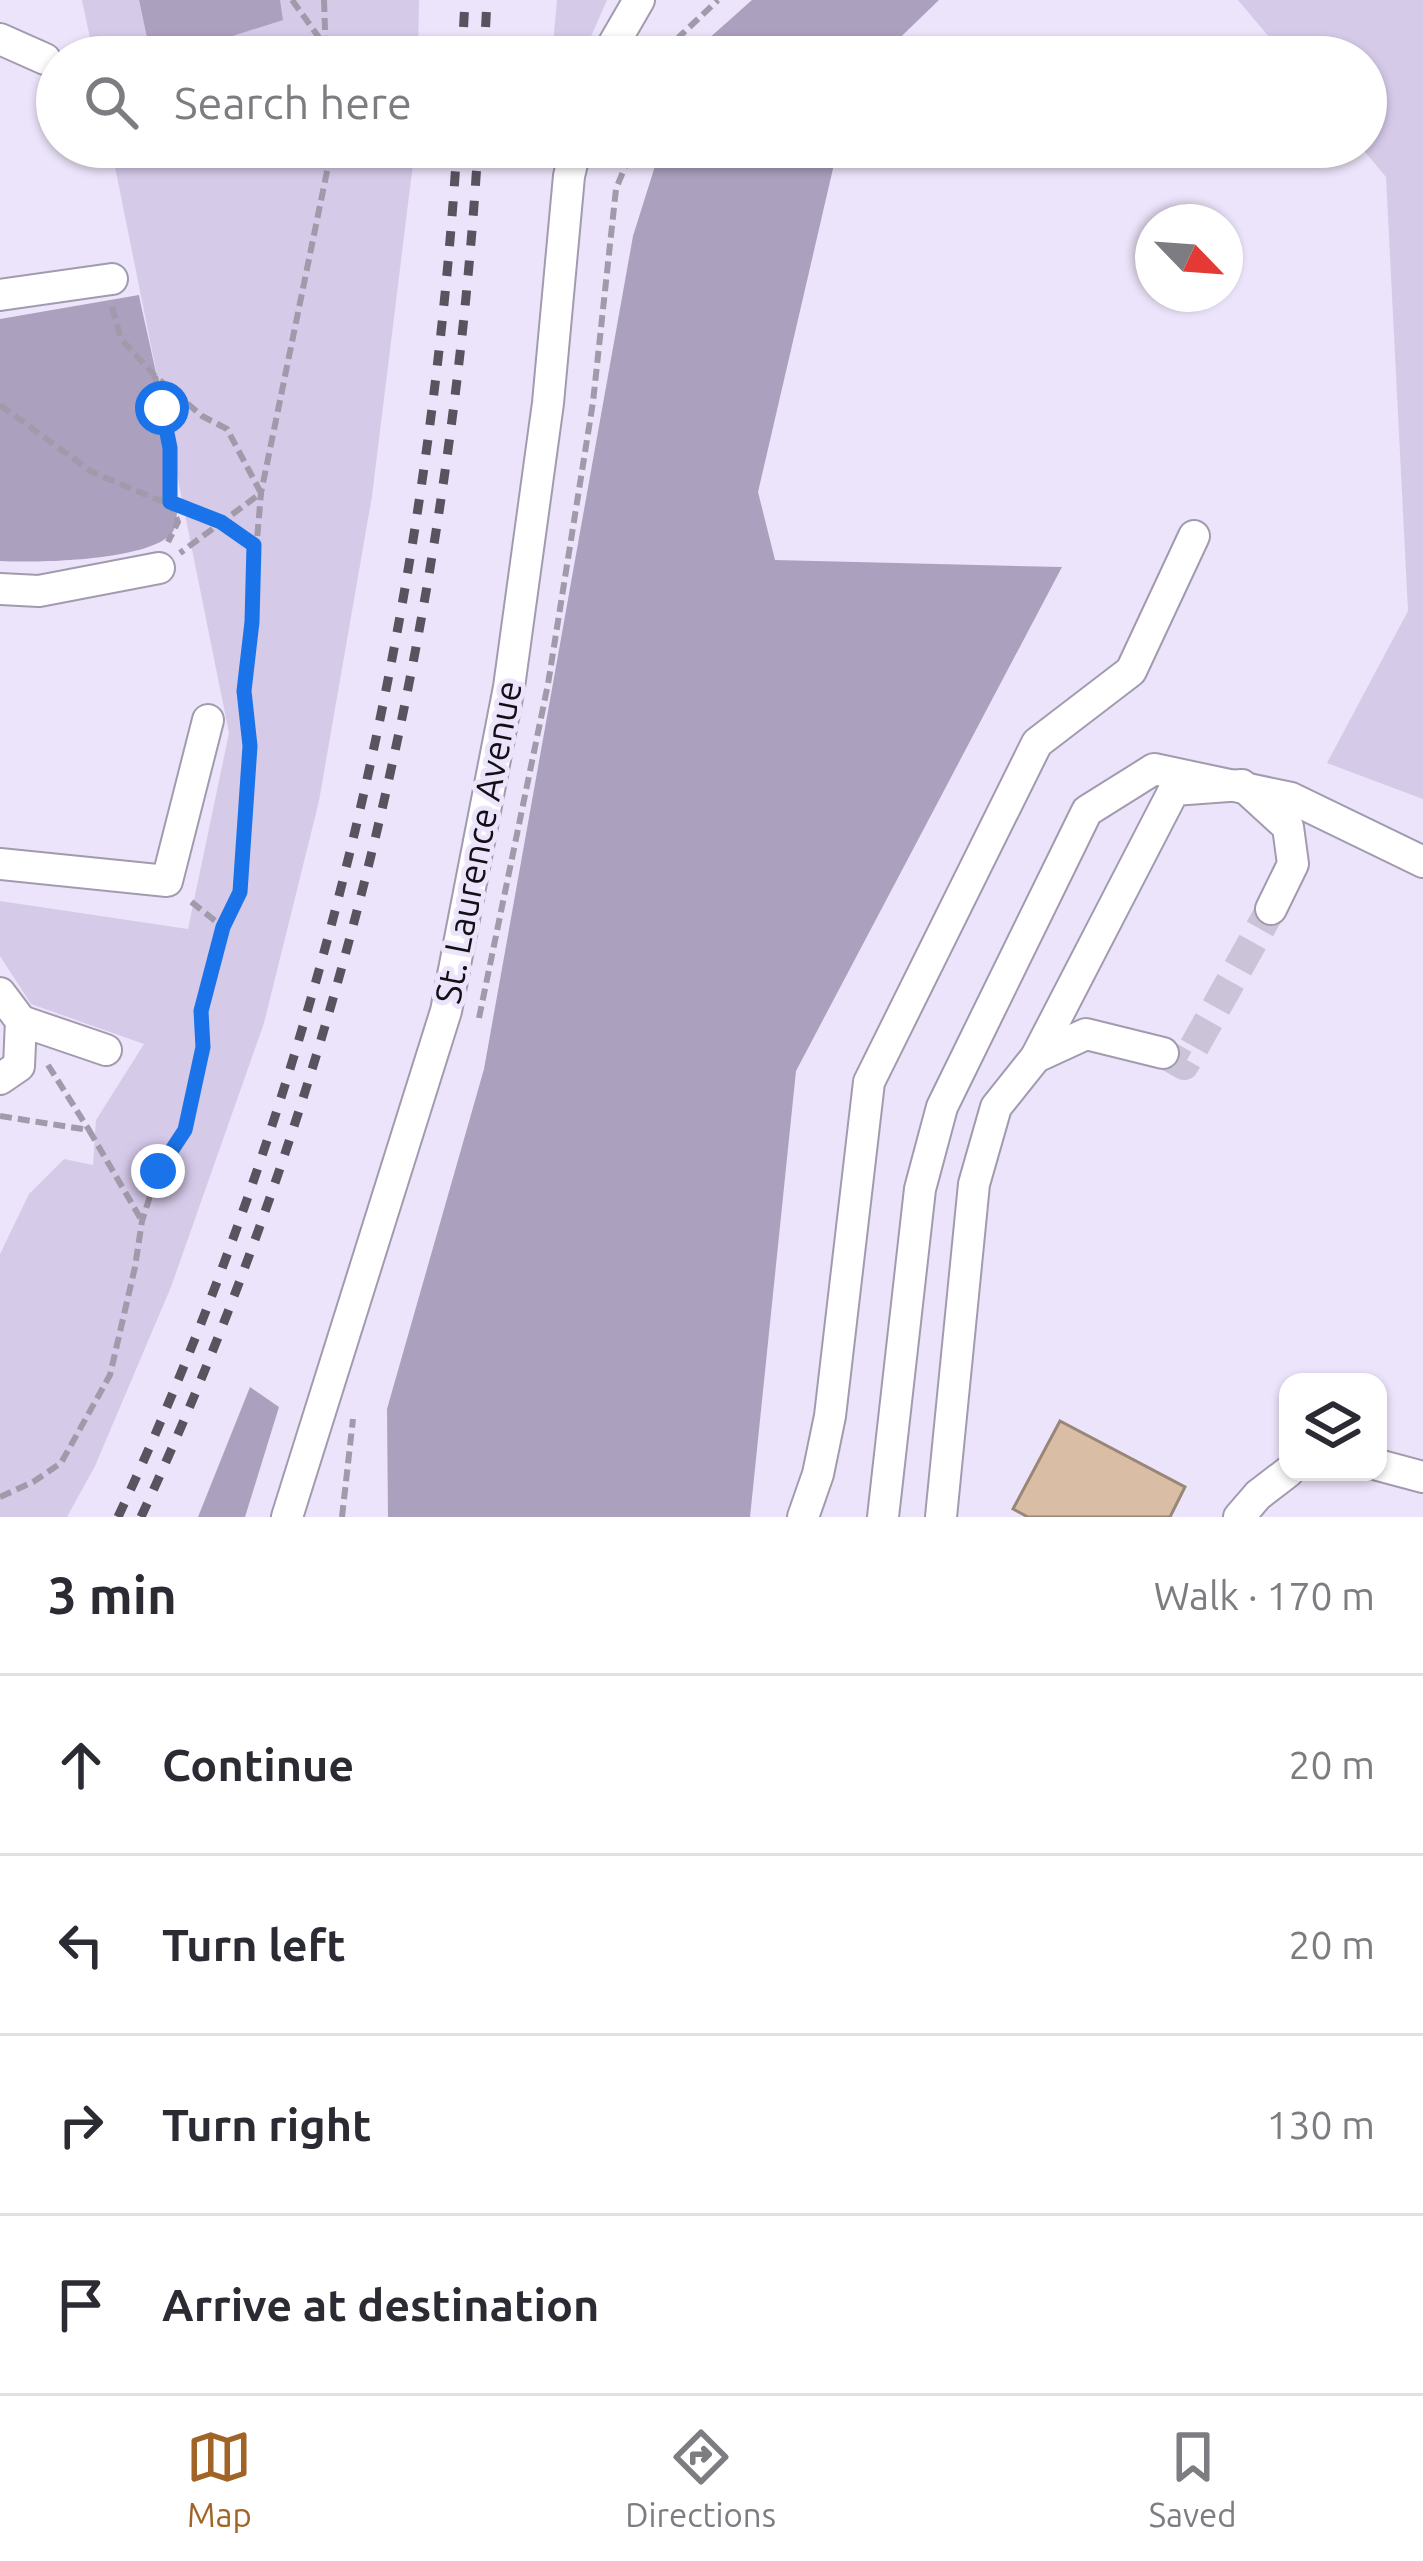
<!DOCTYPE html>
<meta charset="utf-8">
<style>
body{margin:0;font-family:Ubuntu,sans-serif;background:#f2f2f3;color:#2b2b33}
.controls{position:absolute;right:36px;bottom:36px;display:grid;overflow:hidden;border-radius:24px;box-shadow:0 3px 9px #0004}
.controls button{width:108px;height:108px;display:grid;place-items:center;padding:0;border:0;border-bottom:3px solid #e1e1e2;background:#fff;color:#2b2b33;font:60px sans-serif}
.compass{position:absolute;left:1135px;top:204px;width:108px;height:108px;border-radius:50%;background:#fff;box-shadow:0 3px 9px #0004;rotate:115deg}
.stop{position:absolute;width:36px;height:36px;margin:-27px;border:9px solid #1a73e8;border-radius:50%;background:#fff}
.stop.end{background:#1a73e8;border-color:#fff;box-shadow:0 3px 12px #0008}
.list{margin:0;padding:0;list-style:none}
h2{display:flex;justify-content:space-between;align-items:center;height:156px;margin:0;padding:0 48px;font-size:51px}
h2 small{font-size:39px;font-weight:400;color:#7c7c81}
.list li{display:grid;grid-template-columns:78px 1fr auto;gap:36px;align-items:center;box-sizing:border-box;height:180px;padding:0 48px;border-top:3px solid #e1e1e2}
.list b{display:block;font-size:45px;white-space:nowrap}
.list em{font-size:39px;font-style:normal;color:#7c7c81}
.icon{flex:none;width:66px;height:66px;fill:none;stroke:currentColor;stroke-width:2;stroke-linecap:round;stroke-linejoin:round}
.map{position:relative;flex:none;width:1423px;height:1517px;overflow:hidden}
.search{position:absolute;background:#fff;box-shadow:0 3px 9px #0004;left:36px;right:36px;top:36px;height:132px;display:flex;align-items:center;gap:30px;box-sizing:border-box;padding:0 42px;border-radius:66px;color:#7c7c81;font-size:45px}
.sheet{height:876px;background:#fff}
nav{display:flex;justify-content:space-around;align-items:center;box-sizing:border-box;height:168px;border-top:3px solid #e1e1e2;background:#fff;font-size:33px;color:#7c7c81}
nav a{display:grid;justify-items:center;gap:6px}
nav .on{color:#a06526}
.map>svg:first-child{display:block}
</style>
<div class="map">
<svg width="1423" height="1517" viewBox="0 0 1423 1517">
<rect width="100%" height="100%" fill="#ece4fa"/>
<g fill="#d6cae9">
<path d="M82 0H139L151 57H94Z"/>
<path d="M279 0H419L418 57H159Z"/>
<path d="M557 0H607L582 57H552Z"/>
<path d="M1238 0H1423V799L1327 763 1408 611 1386 177 1361 147H1366V57H1286Z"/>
<path d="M111 147H415L372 496 319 801 264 1023 171 1287 95 1466 67 1517H0V1254L29 1194 64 1159 93 1165 96 1120 144 1044 31 1004 0 956V901L188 929 229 733Z"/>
</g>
<g fill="#aca0bf">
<path d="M139 0H280L283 20 166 57H151Z"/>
<path d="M752 0H939L880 57H688Z"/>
<path d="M661 147H838L758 492 775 560 1062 567 796 1071 750 1517H388L387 1409 484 1069 633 236Z"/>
<path d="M139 295C146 333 192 509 172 533 149 561 36 563 0 561V319Z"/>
<path d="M250 1387 279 1407 245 1517H198Z"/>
</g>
<path fill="#d9bea5" stroke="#988677" stroke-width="3" d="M1060 1421 1185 1487 1170 1517H1028L1013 1509Z"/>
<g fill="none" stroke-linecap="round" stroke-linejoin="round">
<path stroke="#cbc4d8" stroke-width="30" stroke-dasharray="30 15" stroke-linecap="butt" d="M1163 1053 1184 1065 1271 909"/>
<defs>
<g id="minor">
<path d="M0 39 45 59"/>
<path d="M606 57 639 0"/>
<path d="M0 295 112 279"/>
<path d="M0 589 39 591 159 568"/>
<path d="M0 864 167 881 208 720"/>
<path d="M0 993 21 1021 19 1066 0 1079"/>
<path d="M21 1021 106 1050"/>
<path d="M1036 1057 1174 790 1242 785 1288 827 1293 864 1271 909"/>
<path d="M1378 1465 1423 1477"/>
<path d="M287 1517 446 1011 509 687 548 403 569 176 576 147"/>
<path d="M803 1517 818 1474 830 1416 869 1082 1037 743 1131 671 1194 536"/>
<path d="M883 1517 920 1189 942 1107 1087 811 1154 769 1291 798 1423 862"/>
<path d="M941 1517 974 1184 996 1107 1036 1057 1086 1034 1163 1053"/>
<path d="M1239 1517 1258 1495 1288 1472"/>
</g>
</defs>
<use href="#minor" stroke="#a29aae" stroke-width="34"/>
<g stroke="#a19aab" stroke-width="6" stroke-dasharray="12 6" stroke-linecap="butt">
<path d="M292 0 323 43"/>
<path d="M324 0 326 57"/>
<path d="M671 57 679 37 718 0"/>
<path d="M112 307 121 339 155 376 202 416 227 429 261 493 180 553"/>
<path d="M155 376 170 448V502L178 522 168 542"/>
<path d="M0 405 92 472 156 499 193 509 254 545"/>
<path d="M223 927 240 892 245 848 249 746 244 691 261 493 332 147"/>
<path d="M479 1018 548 684 593 402 616 189 633 147"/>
<path d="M48 1065 89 1130"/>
<path d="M0 1116 89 1130 142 1221"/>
<path d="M0 1497 33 1482 61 1463 110 1375 135 1267 142 1221 158 1171 185 1130 203 1047 201 1011 223 927 189 900"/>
<path d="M342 1517 353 1419"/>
</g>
<use href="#minor" stroke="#fff" stroke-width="30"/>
<g stroke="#58535f" stroke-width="9" stroke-dasharray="15 15" stroke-linecap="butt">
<path d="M462 57 465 0"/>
<path d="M484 57 487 0"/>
<path d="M118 1517C317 1090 427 617 457 147"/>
<path d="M141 1517C339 1089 449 617 478 147"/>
</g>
</g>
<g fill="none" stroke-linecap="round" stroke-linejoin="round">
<path stroke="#1a73e8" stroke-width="15" d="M158 1171 185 1130 203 1047 201 1011 223 927 240 892 250 746 244 691 252 622 254 545 221 522 170 502V448L162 408"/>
</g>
<g text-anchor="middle" stroke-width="10" stroke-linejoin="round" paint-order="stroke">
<g font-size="36" fill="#120f16" stroke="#ece4fa">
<text transform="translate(478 842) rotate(-79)" y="13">St. Laurence Avenue</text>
</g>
</g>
</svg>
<div class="controls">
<button><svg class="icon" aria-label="layers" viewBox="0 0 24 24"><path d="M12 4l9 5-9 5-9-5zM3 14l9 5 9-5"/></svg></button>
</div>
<svg class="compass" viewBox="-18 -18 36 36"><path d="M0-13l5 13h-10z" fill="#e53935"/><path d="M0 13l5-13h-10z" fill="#7c7c81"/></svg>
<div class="stop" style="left:162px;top:408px"></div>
<div class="stop end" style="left:158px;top:1171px"></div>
<div class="search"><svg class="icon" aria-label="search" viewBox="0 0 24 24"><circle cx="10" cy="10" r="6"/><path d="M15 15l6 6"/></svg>Search here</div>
</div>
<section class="sheet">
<h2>3 min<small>Walk · 170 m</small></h2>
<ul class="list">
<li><svg class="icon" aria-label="ahead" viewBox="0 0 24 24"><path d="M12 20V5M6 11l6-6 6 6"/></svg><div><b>Continue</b></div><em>20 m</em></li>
<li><svg class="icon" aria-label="left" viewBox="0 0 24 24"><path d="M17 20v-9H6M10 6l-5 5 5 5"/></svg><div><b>Turn left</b></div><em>20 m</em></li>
<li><svg class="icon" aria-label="right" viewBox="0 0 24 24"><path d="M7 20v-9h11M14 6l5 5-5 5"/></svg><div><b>Turn right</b></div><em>130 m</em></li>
<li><svg class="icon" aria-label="arrive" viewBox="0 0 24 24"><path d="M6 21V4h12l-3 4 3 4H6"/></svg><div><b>Arrive at destination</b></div></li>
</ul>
</section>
<nav>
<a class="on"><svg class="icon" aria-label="map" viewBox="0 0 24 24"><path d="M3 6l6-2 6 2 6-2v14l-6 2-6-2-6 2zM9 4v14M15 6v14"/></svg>Map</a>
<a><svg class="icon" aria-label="directions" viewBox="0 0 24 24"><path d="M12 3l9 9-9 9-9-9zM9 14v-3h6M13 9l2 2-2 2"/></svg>Directions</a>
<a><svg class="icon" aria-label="saved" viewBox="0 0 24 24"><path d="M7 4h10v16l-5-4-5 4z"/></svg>Saved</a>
</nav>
